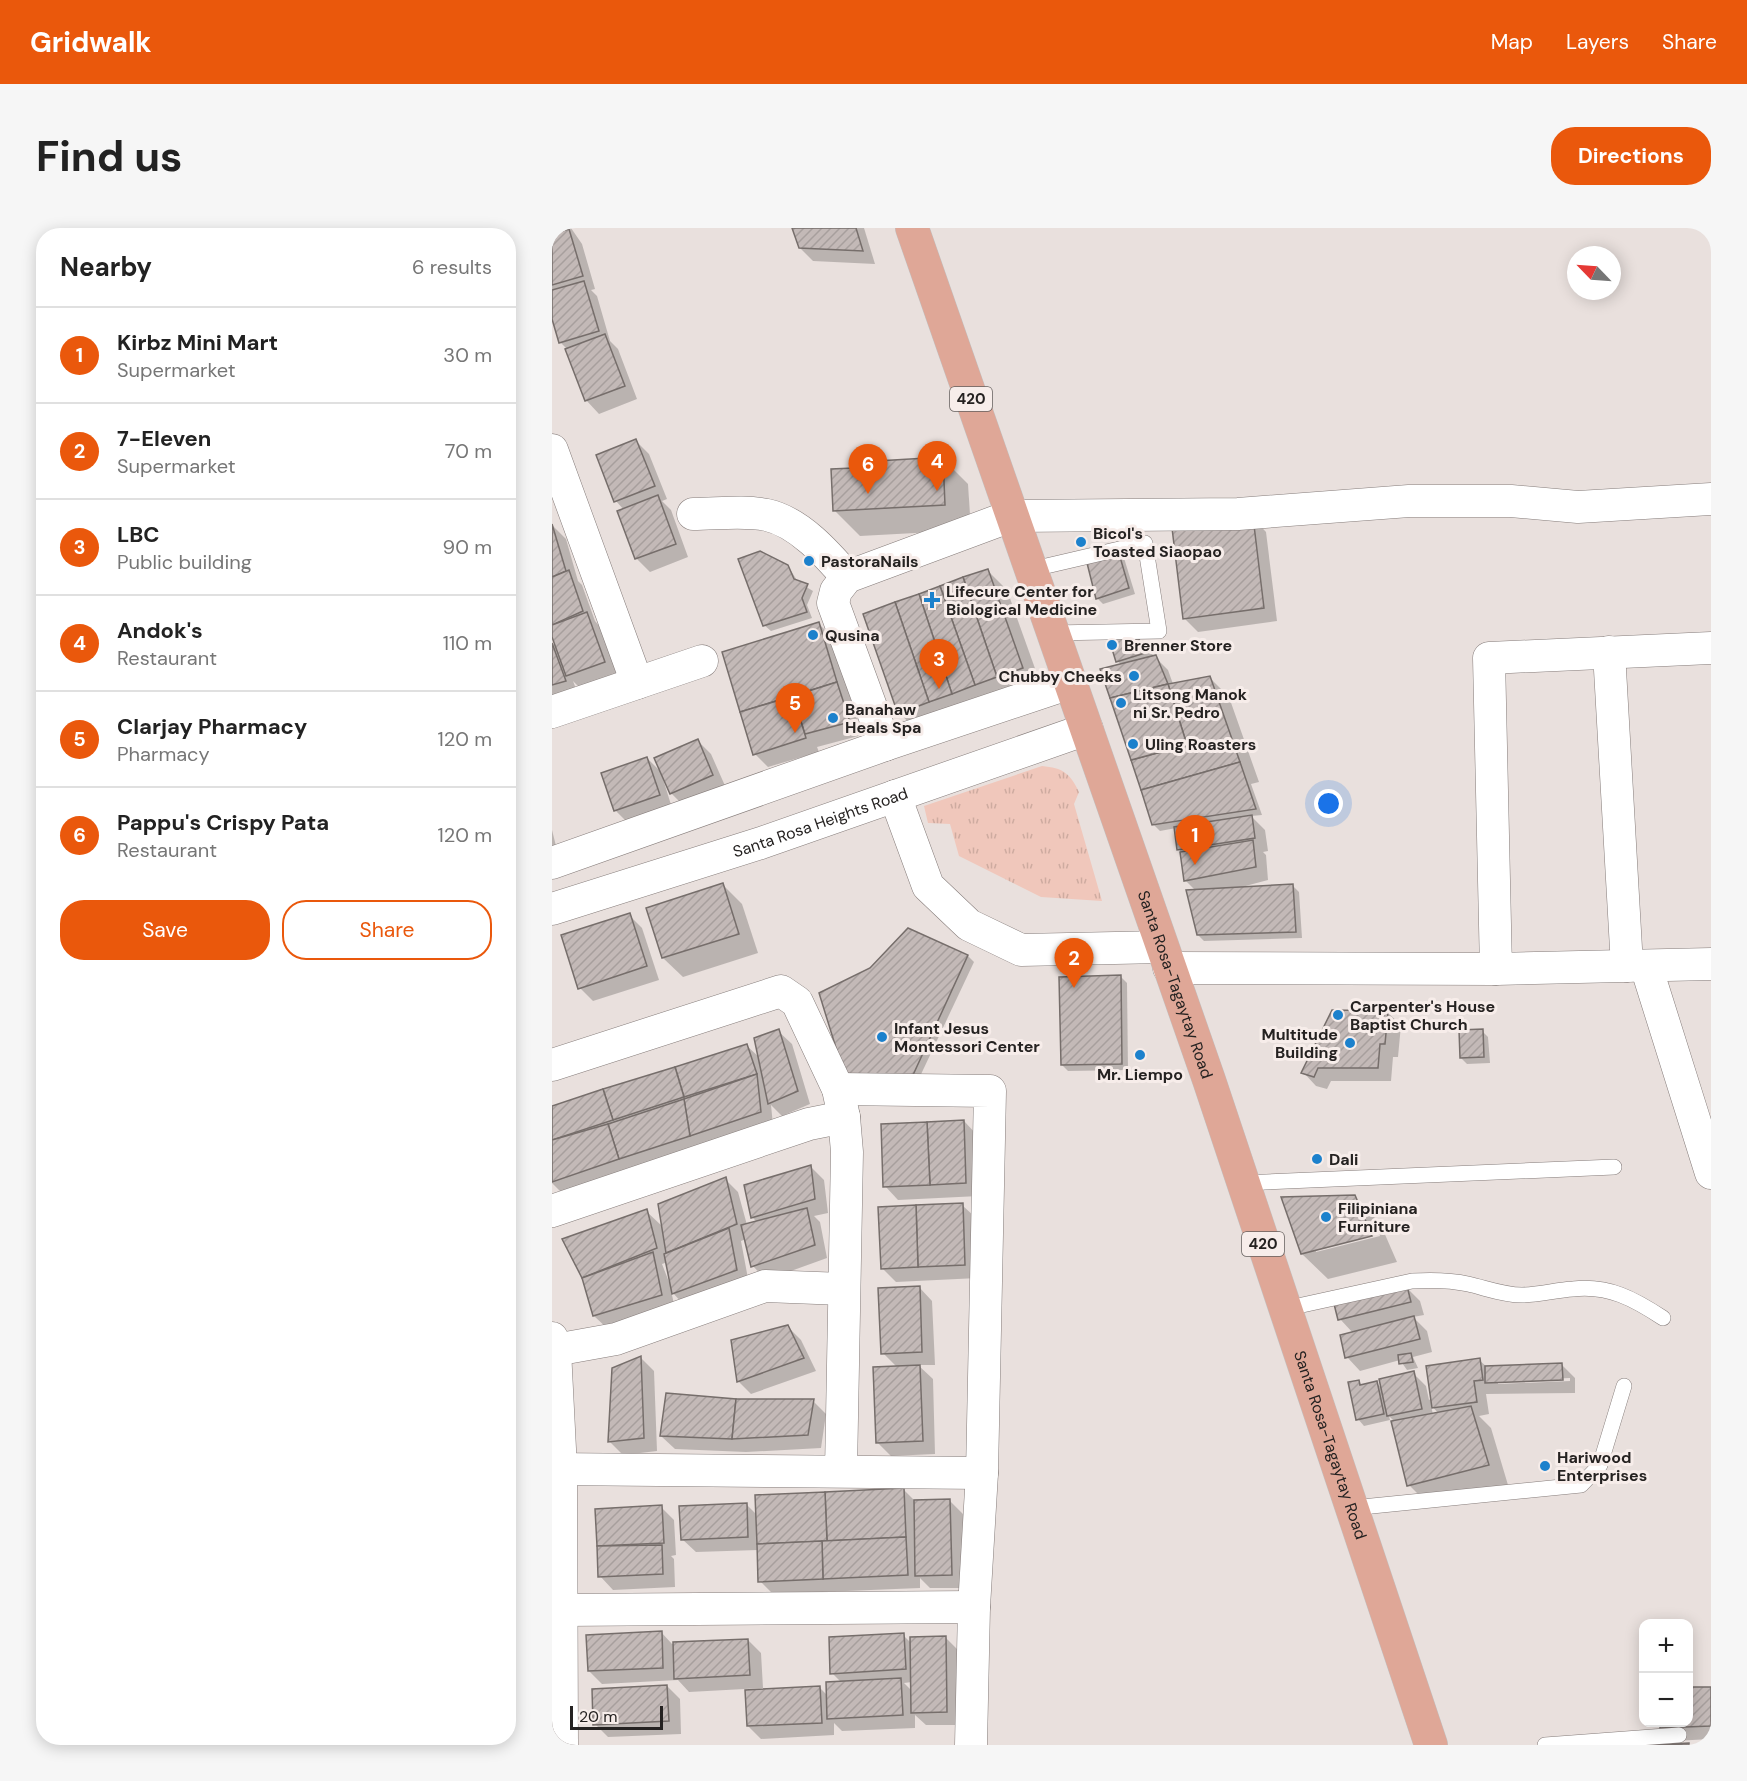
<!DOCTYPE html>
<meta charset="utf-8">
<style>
body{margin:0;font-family:"DM Sans",sans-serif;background:#f6f6f6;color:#222}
.controls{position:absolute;right:18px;bottom:18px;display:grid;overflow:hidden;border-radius:12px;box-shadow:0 3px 15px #0003}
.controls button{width:54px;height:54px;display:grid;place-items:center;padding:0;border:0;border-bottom:2px solid #e0e0e0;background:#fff;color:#222;font:30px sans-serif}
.compass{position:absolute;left:1015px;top:18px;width:54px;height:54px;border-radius:50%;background:#fff;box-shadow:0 3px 15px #0003;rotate:295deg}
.scale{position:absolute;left:18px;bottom:15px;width:93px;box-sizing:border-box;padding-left:6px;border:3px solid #252221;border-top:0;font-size:16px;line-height:21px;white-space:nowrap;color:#252221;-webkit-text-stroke:4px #f7edea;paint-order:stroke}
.you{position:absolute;left:777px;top:576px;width:21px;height:21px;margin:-15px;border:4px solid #fff;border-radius:50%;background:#1a73e8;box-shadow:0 0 0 9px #1a73e833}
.badge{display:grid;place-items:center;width:39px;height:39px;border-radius:50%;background:#ea580c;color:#fff;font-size:20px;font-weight:700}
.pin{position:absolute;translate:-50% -50px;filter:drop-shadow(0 2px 3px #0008)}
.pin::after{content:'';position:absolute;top:32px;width:21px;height:18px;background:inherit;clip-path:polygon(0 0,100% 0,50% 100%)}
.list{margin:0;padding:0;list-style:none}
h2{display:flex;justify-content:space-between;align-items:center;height:78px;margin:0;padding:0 24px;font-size:26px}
h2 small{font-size:20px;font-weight:400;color:#767676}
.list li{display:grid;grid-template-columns:39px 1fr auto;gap:18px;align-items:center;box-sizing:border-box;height:96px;padding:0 24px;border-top:2px solid #e0e0e0}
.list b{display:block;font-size:22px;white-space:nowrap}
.list p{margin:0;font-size:20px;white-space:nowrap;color:#767676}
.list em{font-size:20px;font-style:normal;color:#767676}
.actions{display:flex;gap:12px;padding:18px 24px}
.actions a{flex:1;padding:14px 0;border:2px solid #ea580c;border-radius:24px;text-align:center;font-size:21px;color:#ea580c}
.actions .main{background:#ea580c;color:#fff}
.map{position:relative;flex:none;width:1159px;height:1517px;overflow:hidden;border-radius:24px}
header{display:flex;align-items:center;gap:36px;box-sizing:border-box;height:84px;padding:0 30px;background:#ea580c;color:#fff}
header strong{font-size:28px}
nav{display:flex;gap:33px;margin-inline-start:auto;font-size:21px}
.intro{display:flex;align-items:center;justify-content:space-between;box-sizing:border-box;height:144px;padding:0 36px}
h1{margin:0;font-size:42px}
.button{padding:15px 27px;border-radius:24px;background:#ea580c;color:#fff;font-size:21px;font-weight:700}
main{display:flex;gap:36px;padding:0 36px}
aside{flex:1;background:#fff;border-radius:24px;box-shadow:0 3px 15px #0003}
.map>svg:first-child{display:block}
</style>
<header>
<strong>Gridwalk</strong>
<nav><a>Map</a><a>Layers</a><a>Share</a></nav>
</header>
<div class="intro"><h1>Find us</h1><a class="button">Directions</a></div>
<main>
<aside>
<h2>Nearby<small>6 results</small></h2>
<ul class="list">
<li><span class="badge">1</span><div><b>Kirbz Mini Mart</b><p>Supermarket</p></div><em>30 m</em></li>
<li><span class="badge">2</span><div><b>7-Eleven</b><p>Supermarket</p></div><em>70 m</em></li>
<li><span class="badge">3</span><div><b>LBC</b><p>Public building</p></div><em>90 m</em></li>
<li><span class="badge">4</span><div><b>Andok's</b><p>Restaurant</p></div><em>110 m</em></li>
<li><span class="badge">5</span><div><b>Clarjay Pharmacy</b><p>Pharmacy</p></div><em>120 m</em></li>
<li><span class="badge">6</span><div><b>Pappu's Crispy Pata</b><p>Restaurant</p></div><em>120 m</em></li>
</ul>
<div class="actions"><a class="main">Save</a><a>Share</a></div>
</aside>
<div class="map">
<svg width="1159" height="1517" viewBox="0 0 1159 1517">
<defs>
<pattern id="grass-tufts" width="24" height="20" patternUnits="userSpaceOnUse" patternTransform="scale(1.5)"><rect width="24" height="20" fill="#f0c7bb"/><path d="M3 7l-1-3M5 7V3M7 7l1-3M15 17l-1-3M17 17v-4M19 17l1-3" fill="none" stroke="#ceaba0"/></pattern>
<pattern id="building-hatch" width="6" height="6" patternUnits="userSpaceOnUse" patternTransform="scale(1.5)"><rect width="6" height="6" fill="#c3b9b7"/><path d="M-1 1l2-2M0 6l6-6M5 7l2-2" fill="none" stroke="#a79f9d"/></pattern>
</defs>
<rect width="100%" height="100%" fill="#e9e0dd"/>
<path fill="url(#grass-tufts)" d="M490 538C511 540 518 545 527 564L522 576 550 673 489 669 407 628 398 596 376 595 372 578Z"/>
<g fill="#0003" fill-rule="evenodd">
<path d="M0 0H19L30 16 43 61 39 62 45 68 58 113 66 121 85 171 47 186 34 172 16 122 8 114 0 85Z"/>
<path d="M241 0H312L323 36 261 33 248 20Z"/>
<path d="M84 213 97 226 115 271 110 273 119 282 136 329 98 344 85 331 67 283 72 282 64 273Z"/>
<path d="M391 231 416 256 419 302 308 308 282 282 327 240Z"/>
<path d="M701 290 714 304 725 393 646 404 632 390Z"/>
<path d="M1 298 14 311 26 353 30 357 43 393 48 399 66 447 28 460 21 453 26 466 0 474V415L4 418 0 408Z"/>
<path d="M566 324 572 330 583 366 551 376 545 370Z"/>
<path d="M236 338 246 354 261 363 255 377 260 390 219 403 212 397Z"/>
<path d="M435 342 455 362 490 460 367 504 347 485Z"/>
<path d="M266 395 280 409 310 507 265 519 267 524 216 539 203 526 171 425Z"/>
<path d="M587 413 616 442 621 456 657 449 677 469 707 554 699 556 710 587 699 588 713 602 716 623 711 624 714 627 716 652 682 661 741 658 747 664 750 710 652 713 646 707 644 663 633 652 624 600 608 603 601 596 570 437 565 433Z"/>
<path d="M145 512 159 526 174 560 132 578 119 565 113 551H111L120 580 76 595 63 582 95 530 111 546Z"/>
<path d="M0 602 4 618 0 619Z"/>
<path d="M171 657 190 676 206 725 131 749 111 730Z"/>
<path d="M77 687 90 700 107 752 41 773 28 760Z"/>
<path d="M356 702 416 728 422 734 363 859 319 741Z"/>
<path d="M569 749 575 755 576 842 516 843 510 837Z"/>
<path d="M835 784 849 797 846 829H841L839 853H779L775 861 764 858 751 844Z"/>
<path d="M226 803 240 816 258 876 230 888 219 877 221 897 12 967 0 955V879L195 818 208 830Z"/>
<path d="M930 803 936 809 938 835 915 836 909 830Z"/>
<path d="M412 893 425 907 427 968 346 972 333 958Z"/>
<path d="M258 938 272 952 276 985 262 988 268 994 275 1030 214 1052 201 1038 194 1011 189 1013 197 1056 134 1079 119 1063 123 1080 56 1101 42 1088 31 1049 12 1012 94 983 111 999 173 951 186 964 195 997 205 994 200 989ZM116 1034 119 1053 117 1054 110 1036Z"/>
<path d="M802 969 828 995 845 1034 776 1051 750 1026ZM827 1005 828 1008 764 1024V1021Z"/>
<path d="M410 977 424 990 426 1050 344 1054 330 1040Z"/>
<path d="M367 1059 380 1073 383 1137H366L381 1151 383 1226 339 1228 326 1215 345 1139 331 1125Z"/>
<path d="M855 1060 868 1073 872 1087 861 1089 875 1103 880 1124 861 1129 866 1140 855 1142 848 1132 808 1143 795 1129 801 1105 788 1091Z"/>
<path d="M236 1099 249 1112 264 1143 199 1166 186 1153Z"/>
<path d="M89 1130 102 1143 105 1223 71 1227 58 1214Z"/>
<path d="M927 1132 935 1139 1010 1137 1023 1150V1165L934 1166 937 1186 927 1188 939 1200 956 1257 877 1277 857 1257 843 1194 837 1188 838 1192 812 1198 806 1191V1153L811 1158 824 1155 831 1161 861 1145 874 1158 877 1172ZM1018 1150V1153L946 1156V1153ZM879 1177 887 1186 881 1187Z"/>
<path d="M184 1173H261L274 1186 269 1220 194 1224 123 1221 109 1208Z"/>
<path d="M351 1261 363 1273H398L411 1286 412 1360H378L368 1350V1360L221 1366 208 1353 206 1322 144 1324 130 1311 194 1276 205 1287Z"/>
<path d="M109 1279 122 1292 124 1327 119 1328 122 1331 123 1359 61 1362 48 1348 45 1282Z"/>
<path d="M109 1404 120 1416 196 1412 209 1425 211 1460 137 1464 126 1452 50 1456 37 1443Z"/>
<path d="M351 1407 359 1415 394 1410 407 1423 408 1497H374L363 1487V1500L290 1503 282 1495V1507L209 1511 196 1498 267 1459 276 1468 290 1455 280 1445ZM360 1454V1463L352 1455Z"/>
<path d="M115 1458 128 1471 129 1506 56 1509 43 1496Z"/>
<path d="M1136 1461H1159V1511L1122 1513 1109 1499 1136 1494Z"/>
</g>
<g fill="url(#building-hatch)" stroke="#766e6b" stroke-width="1.5">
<path d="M240 0H304L311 23 247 20Z"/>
<path d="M17 1 31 48 0 57V6Z"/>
<path d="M32 53 47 103 7 115 0 91V62Z"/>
<path d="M53 106 73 158 33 173 13 121Z"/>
<path d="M84 211 103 258 62 274 44 227Z"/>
<path d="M391 229 393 277 281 283 279 241 325 239V233Z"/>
<path d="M106 267 124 316 83 331 65 283Z"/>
<path d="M701 289 712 380 631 391 620 300Z"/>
<path d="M0 296 14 343 0 349Z"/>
<path d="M566 322 577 360 544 371 534 331Z"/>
<path d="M208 323 236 337 242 351 256 356 250 370 255 384 211 398 186 331Z"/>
<path d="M436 341 471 440 445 449 411 349Z"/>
<path d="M17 342 31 383 0 397V349Z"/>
<path d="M411 349 445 449 423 457 388 358Z"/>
<path d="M388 358 423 457 400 466 367 366Z"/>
<path d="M367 366 400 466 377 474 343 374Z"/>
<path d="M343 374 377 474 346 486 311 386Z"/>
<path d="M35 384 53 434 14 448 0 409V397Z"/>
<path d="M267 394 285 454 188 484 170 424Z"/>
<path d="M557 411H587L593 425 564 434Z"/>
<path d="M0 415 14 453 0 457Z"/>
<path d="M604 427 616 456 558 470 548 441Z"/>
<path d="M658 448 688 534 589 562 579 532 635 517 616 456Z"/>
<path d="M285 454 298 494 253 506 241 468Z"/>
<path d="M616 456 635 517 579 532 558 470Z"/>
<path d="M241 468 254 510 201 527 188 484Z"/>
<path d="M146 511 161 547 118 566 102 530Z"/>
<path d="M95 529 108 567 62 583 49 545Z"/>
<path d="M688 534 704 581 600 597 589 562Z"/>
<path d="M700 587 703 610 625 622 622 599Z"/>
<path d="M701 612 704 639 632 653 628 624Z"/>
<path d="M171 655 187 706 110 730 94 680Z"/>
<path d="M741 656 744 704 645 707 634 662Z"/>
<path d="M78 685 95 738 26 761 9 707Z"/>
<path d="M356 700 416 727 361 847 293 849 267 765 318 740Z"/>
<path d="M569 747 570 836 509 837 507 749Z"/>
<path d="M780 782 836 783 833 816H828L826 840H766L762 849 749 845Z"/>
<path d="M227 801 246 863 216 876 202 810Z"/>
<path d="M931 801 932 829 908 830 907 802Z"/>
<path d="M195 816 205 846 132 869 123 839Z"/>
<path d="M123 839 132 869 61 892 51 861Z"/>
<path d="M205 846 209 884 138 908 132 871Z"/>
<path d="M51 861 61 892 0 912V878Z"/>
<path d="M132 871 138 908 67 931 56 896Z"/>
<path d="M412 892 414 955 378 957 375 894Z"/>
<path d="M375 894 378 957 331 959 329 896Z"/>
<path d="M56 896 67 931 0 954V912Z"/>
<path d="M259 937 263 971 199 990 192 957Z"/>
<path d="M174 949 185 996 114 1025 106 976Z"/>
<path d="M803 967 820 1008 749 1026 729 969Z"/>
<path d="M411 975 413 1037 366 1039 364 977Z"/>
<path d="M364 977 366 1039 329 1041 326 979Z"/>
<path d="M255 980 263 1017 199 1039 189 997Z"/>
<path d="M95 981 105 1020 30 1050 10 1011Z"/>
<path d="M177 1000 185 1042 120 1066 112 1026Z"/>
<path d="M101 1024 110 1067 41 1088 30 1050Z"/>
<path d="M368 1058 370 1124 329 1126 326 1060Z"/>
<path d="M855 1058 859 1074 786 1092 782 1076Z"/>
<path d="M862 1088 868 1111 793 1130 788 1107Z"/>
<path d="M236 1097 252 1130 185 1154 179 1112Z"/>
<path d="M859 1125 861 1134 847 1136 846 1127Z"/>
<path d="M89 1128 92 1210 56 1214 60 1140Z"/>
<path d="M928 1130 931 1152 922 1153 925 1174 880 1180 874 1138Z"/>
<path d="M1010 1135 1011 1152 933 1155V1138Z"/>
<path d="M368 1137 371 1213 324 1215 321 1139Z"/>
<path d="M862 1143 870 1181 835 1188 827 1151Z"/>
<path d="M807 1152 808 1157 825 1153 832 1186 804 1192 796 1154Z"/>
<path d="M114 1165 184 1171 180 1211 108 1208Z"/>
<path d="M184 1171H262L256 1207 180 1211Z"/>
<path d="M919 1178 937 1237 855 1258 839 1193Z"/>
<path d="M352 1260 354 1309 275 1313 273 1264Z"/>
<path d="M273 1264 275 1313 205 1316 203 1267Z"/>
<path d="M398 1271 400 1347 363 1348 362 1272Z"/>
<path d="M195 1275 196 1309 129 1312 127 1278Z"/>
<path d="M110 1277 112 1315 45 1318 43 1281Z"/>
<path d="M354 1309 356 1347 271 1351 270 1313Z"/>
<path d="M270 1313 271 1351 206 1354 205 1316Z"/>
<path d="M110 1317 111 1346 46 1349 45 1318Z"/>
<path d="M110 1403 111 1440 36 1443 34 1407Z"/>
<path d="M352 1405 354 1441 278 1446 277 1409Z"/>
<path d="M394 1408 395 1484 359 1485 358 1409Z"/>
<path d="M196 1411 198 1447 122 1451 121 1414Z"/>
<path d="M349 1450 351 1487 275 1491 274 1454Z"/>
<path d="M115 1457 117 1493 41 1497 40 1461Z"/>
<path d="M268 1458 270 1495 195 1498 193 1462Z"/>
<path d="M1136 1459H1159V1498L1108 1500V1494H1136Z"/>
<path d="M1137 1515V1517H1096Z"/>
</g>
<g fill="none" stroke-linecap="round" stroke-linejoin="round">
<defs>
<g id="lane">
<path d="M477 342 593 315 607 403 500 405"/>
<path d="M690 955 1062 939"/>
<path d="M732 1081 860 1053C878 1052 898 1052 916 1056 934 1060 951 1067 970 1067 987 1067 1004 1062 1021 1061 1057 1057 1082 1071 1111 1090"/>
<path d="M800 1280 1029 1257 1048 1237 1072 1158"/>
<path d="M993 1517 1127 1507"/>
</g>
<g id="street">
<path d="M0 222 85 455"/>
<path d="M141 286C165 286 192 282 215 287 247 294 275 326 295 349"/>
<path d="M1057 424 1075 738"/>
<path d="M0 484 150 433"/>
<path d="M333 517 281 375 284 363 295 349 459 288 686 286 857 273H959L1026 279 1159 271"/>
<path d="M343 568 376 658 417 697 469 722 610 719"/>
<path d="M0 635 333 517 518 455"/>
<path id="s1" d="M0 681 209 615 535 501"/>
<path d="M1094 738 1159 945"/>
<path d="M617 740 944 741 1159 736"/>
<path d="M944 741 937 430 1159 420"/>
<path d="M0 837 229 763 245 774 286 861 292 889 295 924 289 1243"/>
<path d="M286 861 438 863 430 1245 422 1379 419 1517"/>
<path d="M0 983 257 896 292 889"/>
<path d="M0 1110 3 1122 9 1241 10 1517"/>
<path d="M3 1122 64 1111 213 1058 291 1061"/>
<path d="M0 1241 430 1245"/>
<path d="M10 1382 422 1379"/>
</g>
<g id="primary">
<path id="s2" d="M360 0 657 852 879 1517"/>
</g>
</defs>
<use href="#lane" stroke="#857c7a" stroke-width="16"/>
<use href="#street" stroke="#857c7a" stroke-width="33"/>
<use href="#primary" stroke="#c2c1c1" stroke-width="34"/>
<use href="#lane" stroke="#fff" stroke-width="15"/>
<use href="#street" stroke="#fff" stroke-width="32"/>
<use href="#primary" stroke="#dfa797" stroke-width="33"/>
</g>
<g fill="#1c81cc" stroke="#f7edea" stroke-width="2">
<circle cx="529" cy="314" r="6"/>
<circle cx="257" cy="333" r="6"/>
<path d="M377 363h6v6h6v6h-6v6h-6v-6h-6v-6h6z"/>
<circle cx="261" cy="407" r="6"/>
<circle cx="560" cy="417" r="6"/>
<circle cx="582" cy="448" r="6"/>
<circle cx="569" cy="475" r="6"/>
<circle cx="281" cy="490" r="6"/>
<circle cx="581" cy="516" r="6"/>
<circle cx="786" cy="787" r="6"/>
<circle cx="330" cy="809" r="6"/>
<circle cx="798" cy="815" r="6"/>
<circle cx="588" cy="827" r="6"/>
<circle cx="765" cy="931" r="6"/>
<circle cx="774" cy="989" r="6"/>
<circle cx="993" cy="1238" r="6"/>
</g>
<g text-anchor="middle" stroke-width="6" stroke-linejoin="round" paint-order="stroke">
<g fill="#f7edea" stroke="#645f5d" stroke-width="1.5">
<rect x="398" y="159" width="42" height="24" rx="4.5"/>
<rect x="690" y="1004" width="42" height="24" rx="4.5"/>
</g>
<g font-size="15" font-weight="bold" fill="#252221">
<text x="419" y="176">420</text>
<text x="711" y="1021">420</text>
</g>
<g font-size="16" font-weight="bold" fill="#252221" stroke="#f7edea" text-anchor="start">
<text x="541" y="311">Bicol's<tspan x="541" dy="18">Toasted Siaopao</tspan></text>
<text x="269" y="339">PastoraNails</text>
<text x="394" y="369">Lifecure Center for<tspan x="394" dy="18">Biological Medicine</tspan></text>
<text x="273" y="413">Qusina</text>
<text x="572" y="423">Brenner Store</text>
<text x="570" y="454" text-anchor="end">Chubby Cheeks</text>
<text x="581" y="472">Litsong Manok<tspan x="581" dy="18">ni Sr. Pedro</tspan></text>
<text x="293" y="487">Banahaw<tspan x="293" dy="18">Heals Spa</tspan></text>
<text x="593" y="522">Uling Roasters</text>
<text x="798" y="784">Carpenter's House<tspan x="798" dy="18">Baptist Church</tspan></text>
<text x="342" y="806">Infant Jesus<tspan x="342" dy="18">Montessori Center</tspan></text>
<text x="786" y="812" text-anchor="end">Multitude<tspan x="786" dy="18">Building</tspan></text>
<text x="588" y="852" text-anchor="middle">Mr. Liempo</text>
<text x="777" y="937">Dali</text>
<text x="786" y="986">Filipiniana<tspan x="786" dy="18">Furniture</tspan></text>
<text x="1005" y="1235">Hariwood<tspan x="1005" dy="18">Enterprises</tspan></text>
</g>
<g font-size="16" fill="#252221" stroke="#f7edea">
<text dy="6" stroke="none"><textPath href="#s1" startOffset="282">Santa Rosa Heights Road</textPath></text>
<text dy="6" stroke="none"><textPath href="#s2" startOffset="801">Santa Rosa-Tagaytay Road</textPath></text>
<text dy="6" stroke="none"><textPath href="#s2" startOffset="1287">Santa Rosa-Tagaytay Road</textPath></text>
</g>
</g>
</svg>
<div class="controls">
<button>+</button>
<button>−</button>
</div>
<svg class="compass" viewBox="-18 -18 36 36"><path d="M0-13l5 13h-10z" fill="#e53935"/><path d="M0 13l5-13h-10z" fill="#767676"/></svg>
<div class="scale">20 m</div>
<div class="you"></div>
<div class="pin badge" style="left:643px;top:637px">1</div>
<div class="pin badge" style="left:522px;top:760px">2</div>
<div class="pin badge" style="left:387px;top:461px">3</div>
<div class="pin badge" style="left:385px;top:263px">4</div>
<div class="pin badge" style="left:243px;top:505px">5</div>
<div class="pin badge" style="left:316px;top:266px">6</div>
</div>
</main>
